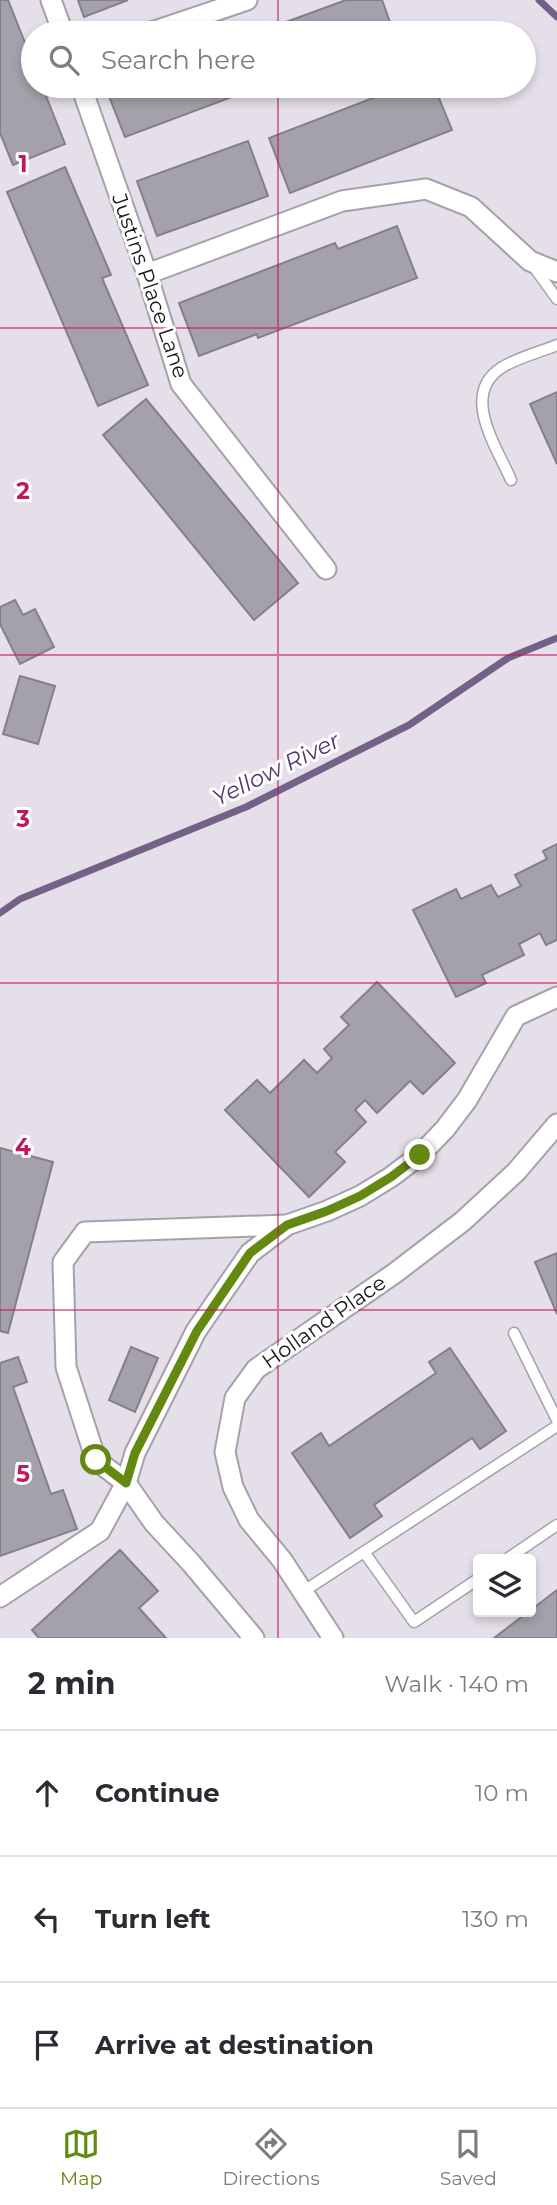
<!DOCTYPE html>
<meta charset="utf-8">
<style>
body{margin:0;font-family:Montserrat,sans-serif;background:#f2f2f3;color:#2b2b33}
.controls{position:absolute;right:21px;bottom:21px;display:grid;overflow:hidden;border-radius:7px;box-shadow:0 4px 10px #0003}
.controls button{width:63px;height:63px;display:grid;place-items:center;padding:0;border:0;border-bottom:2px solid #e1e1e2;background:#fff;color:#2b2b33;font:35px sans-serif}
.stop{position:absolute;width:21px;height:21px;margin:-16px;border:5px solid #638911;border-radius:50%;background:#fff}
.stop.end{background:#638911;border-color:#fff;box-shadow:0 2px 7px #0008}
.list{margin:0;padding:0;list-style:none}
h2{display:flex;justify-content:space-between;align-items:center;height:91px;margin:0;padding:0 28px;font-size:30px}
h2 small{font-size:23px;font-weight:400;color:#7c7c81}
.list li{display:grid;grid-template-columns:46px 1fr auto;gap:21px;align-items:center;box-sizing:border-box;height:126px;padding:0 28px;border-top:2px solid #e1e1e2}
.list b{display:block;font-size:26px;white-space:nowrap}
.list em{font-size:23px;font-style:normal;color:#7c7c81}
.icon{flex:none;width:38px;height:38px;fill:none;stroke:currentColor;stroke-width:2;stroke-linecap:round;stroke-linejoin:round}
.map{position:relative;flex:none;width:557px;height:1638px;overflow:hidden}
.search{position:absolute;background:#fff;box-shadow:0 4px 10px #0003;left:21px;right:21px;top:21px;height:77px;display:flex;align-items:center;gap:18px;box-sizing:border-box;padding:0 24px;border-radius:38px;color:#7c7c81;font-size:26px}
.sheet{height:469px;background:#fff}
nav{display:flex;justify-content:space-around;align-items:center;box-sizing:border-box;height:98px;border-top:2px solid #e1e1e2;background:#fff;font-size:19px;color:#7c7c81}
nav a{display:grid;justify-items:center;gap:4px}
nav .on{color:#638911}
.map>svg:first-child{display:block}
</style>
<div class="map">
<svg width="557" height="1638" viewBox="0 0 557 1638">
<rect width="100%" height="100%" fill="#e4dfe9"/>
<g fill="none" stroke-linecap="round" stroke-linejoin="round">
<g stroke="#746186" stroke-width="7">
<path d="M539 0 557 17"/>
<path d="M0 913 20 899 246 807 409 725 508 658 557 638"/>
</g>
</g>
<g fill="#a5a1ab" stroke="#848089" stroke-width="2">
<path d="M0 0H8L33 63V86H42L65 144 13 165 0 133Z"/>
<path d="M78 0H128L84 17Z"/>
<path d="M346 0H382L394 33H256Z"/>
<path d="M105 86H228L232 97 125 137Z"/>
<path d="M258 86H282L279 87 280 91 262 97Z"/>
<path d="M404 86H434L452 130 290 193 269 138Z"/>
<path d="M248 141 268 196 157 236 137 181Z"/>
<path d="M65 167 111 275 102 278 148 385 98 406 7 192Z"/>
<path d="M397 226 417 278 258 338 257 334 199 356 179 303 335 243 338 249Z"/>
<path d="M557 392V464L530 404Z"/>
<path d="M146 399 298 583 254 620 103 435Z"/>
<path d="M15 600 23 615 35 609 54 647 20 664 0 624V607Z"/>
<path d="M20 676 55 686 38 744 3 734Z"/>
<path d="M557 844V940L546 945 540 933 519 944 524 955 482 975 486 983 456 997 413 910 456 889 461 899 491 885 498 897 521 886 515 875 547 859 543 851Z"/>
<path d="M377 982 455 1063 423 1094 410 1081 377 1113 365 1100 355 1110 366 1122 335 1152 345 1162 309 1197 225 1110 257 1080 270 1093 304 1060 317 1073 332 1058 324 1049 349 1025 341 1017Z"/>
<path d="M0 1148 53 1162 8 1333 0 1331Z"/>
<path d="M557 1253V1314L535 1262Z"/>
<path d="M131 1347 158 1358 135 1412 109 1400Z"/>
<path d="M450 1348 506 1431 480 1449 472 1438 374 1505 382 1516 350 1538 292 1453 321 1433 329 1446 436 1373 429 1362Z"/>
<path d="M18 1357 27 1382 13 1387 51 1494 63 1490 77 1529 0 1556V1363Z"/>
<path d="M120 1550 158 1591 139 1608 166 1638H39L32 1630Z"/>
<path d="M557 1590V1638H494L528 1612H531V1610Z"/>
</g>
<g fill="none" stroke-linecap="round" stroke-linejoin="round">
<defs>
<g id="lane">
<path d="M534 267 557 299"/>
<path d="M511 480C497 447 460 395 501 368 516 358 540 352 557 345"/>
<path d="M514 1333 557 1420"/>
<path d="M364 1552 414 1622 478 1579"/>
<path d="M507 1559 557 1525"/>
<path d="M304 1591 557 1426"/>
</g>
<g id="street">
<path d="M51 0 63 33"/>
<path d="M149 33 247 0"/>
<path d="M81 86 147 274 181 384 326 569"/>
<path d="M147 274 342 201 426 189 471 207 530 261 557 272"/>
<path d="M0 1597 100 1531 126 1483 96 1460 66 1367 63 1262 85 1232 287 1225"/>
<path d="M254 1638 191 1563 154 1523 126 1483 135 1453 196 1331 250 1253 287 1225 327 1211 360 1196 391 1177 420 1155 445 1129 467 1100 516 1016 557 997"/>
<path d="M333 1638 282 1560 249 1520 233 1487 225 1452 235 1398 256 1369 395 1273 463 1221 516 1172 557 1124"/>
</g>
</defs>
<use href="#lane" stroke="#a5a1aa" stroke-width="13"/>
<use href="#street" stroke="#a5a1aa" stroke-width="23"/>
<use href="#lane" stroke="#fff" stroke-width="10"/>
<use href="#street" stroke="#fff" stroke-width="19"/>
</g>
<g fill="none" stroke-linecap="round" stroke-linejoin="round">
<path stroke="#638911" stroke-width="9" d="M96 1460 126 1483 135 1453 197 1331 250 1253 287 1225 327 1211 360 1196 391 1177 420 1155"/>
</g>
<path fill="none" stroke="#c2185b" stroke-width="2" stroke-opacity="0.55" d="M278 0V33M278 86V1638M0 328H557M0 655H557M0 983H557M0 1310H557"/>
<g text-anchor="middle" stroke-width="6" stroke-linejoin="round" paint-order="stroke">
<g font-size="21" fill="#18161a" stroke="#fff">
<text transform="translate(150 286) rotate(71)" y="7">Justins Place Lane</text>
<text transform="translate(324 1322) rotate(-35)" y="7">Holland Place</text>
</g>
<g font-size="23" font-style="italic" fill="#563474" stroke="#fff">
<text transform="translate(276 769) rotate(-26)" y="8">Yellow River</text>
</g>
</g>
<g font-size="23" text-anchor="middle" font-weight="bold" fill="#c2185b" stroke="#fff" stroke-width="6" stroke-linejoin="round" paint-order="stroke">
<text x="23" y="172">1</text>
<text x="23" y="499">2</text>
<text x="23" y="827">3</text>
<text x="23" y="1155">4</text>
<text x="23" y="1482">5</text>
</g>
</svg>
<div class="controls">
<button><svg class="icon" aria-label="layers" viewBox="0 0 24 24"><path d="M12 4l9 5-9 5-9-5zM3 14l9 5 9-5"/></svg></button>
</div>
<div class="stop" style="left:96px;top:1460px"></div>
<div class="stop end" style="left:420px;top:1155px"></div>
<div class="search"><svg class="icon" aria-label="search" viewBox="0 0 24 24"><circle cx="10" cy="10" r="6"/><path d="M15 15l6 6"/></svg>Search here</div>
</div>
<section class="sheet">
<h2>2 min<small>Walk · 140 m</small></h2>
<ul class="list">
<li><svg class="icon" aria-label="ahead" viewBox="0 0 24 24"><path d="M12 20V5M6 11l6-6 6 6"/></svg><div><b>Continue</b></div><em>10 m</em></li>
<li><svg class="icon" aria-label="left" viewBox="0 0 24 24"><path d="M17 20v-9H6M10 6l-5 5 5 5"/></svg><div><b>Turn left</b></div><em>130 m</em></li>
<li><svg class="icon" aria-label="arrive" viewBox="0 0 24 24"><path d="M6 21V4h12l-3 4 3 4H6"/></svg><div><b>Arrive at destination</b></div></li>
</ul>
</section>
<nav>
<a class="on"><svg class="icon" aria-label="map" viewBox="0 0 24 24"><path d="M3 6l6-2 6 2 6-2v14l-6 2-6-2-6 2zM9 4v14M15 6v14"/></svg>Map</a>
<a><svg class="icon" aria-label="directions" viewBox="0 0 24 24"><path d="M12 3l9 9-9 9-9-9zM9 14v-3h6M13 9l2 2-2 2"/></svg>Directions</a>
<a><svg class="icon" aria-label="saved" viewBox="0 0 24 24"><path d="M7 4h10v16l-5-4-5 4z"/></svg>Saved</a>
</nav>
